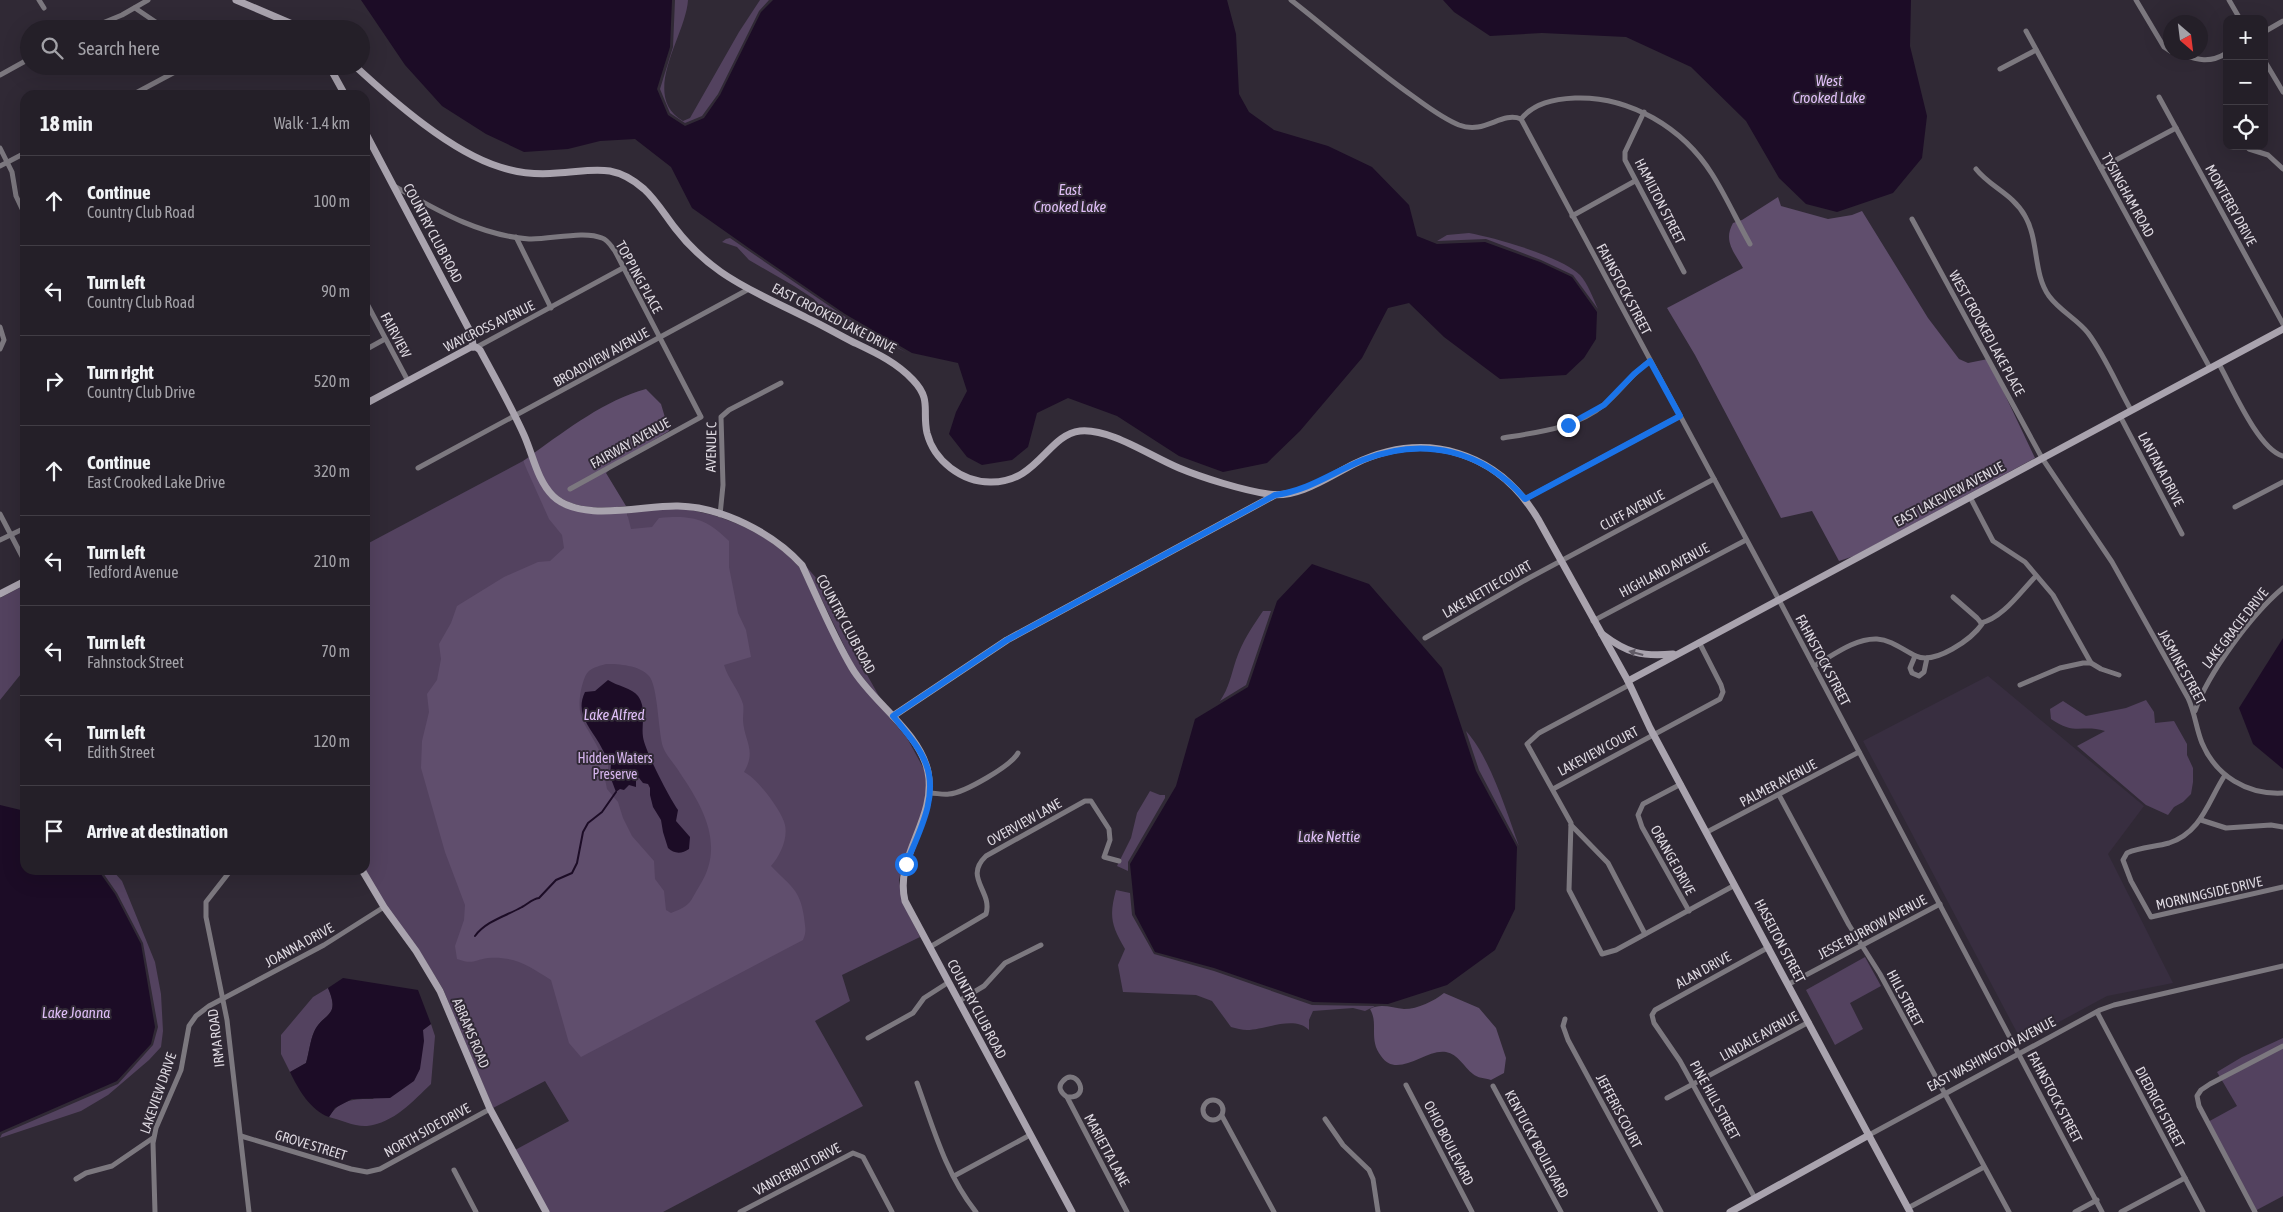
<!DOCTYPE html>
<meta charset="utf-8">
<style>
body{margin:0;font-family:"Asap Condensed",sans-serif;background:#302c34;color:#f1f3f6}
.controls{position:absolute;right:15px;top:15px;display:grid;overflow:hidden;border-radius:10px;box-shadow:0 5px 20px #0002}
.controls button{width:45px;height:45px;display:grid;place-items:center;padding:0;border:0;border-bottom:1px solid #413d45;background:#241f28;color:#f1f3f6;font:25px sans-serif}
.compass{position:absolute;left:2163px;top:15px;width:45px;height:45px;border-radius:50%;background:#241f28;box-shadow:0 5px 20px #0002;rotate:152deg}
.stop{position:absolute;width:15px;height:15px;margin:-11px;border:4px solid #1a73e8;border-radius:50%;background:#fff}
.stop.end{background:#1a73e8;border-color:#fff;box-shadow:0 1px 5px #0008}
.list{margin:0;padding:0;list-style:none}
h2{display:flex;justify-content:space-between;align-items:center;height:65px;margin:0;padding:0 20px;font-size:21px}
h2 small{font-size:16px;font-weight:400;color:#a3a2a8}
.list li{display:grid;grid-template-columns:32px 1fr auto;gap:15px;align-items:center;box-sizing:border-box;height:90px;padding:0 20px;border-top:1px solid #413d45}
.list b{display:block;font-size:19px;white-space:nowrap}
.list p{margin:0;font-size:16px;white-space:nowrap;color:#a3a2a8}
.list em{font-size:16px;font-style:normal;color:#a3a2a8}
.icon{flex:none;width:28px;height:28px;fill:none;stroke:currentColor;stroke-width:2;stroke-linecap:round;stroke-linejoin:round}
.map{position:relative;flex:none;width:2283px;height:1212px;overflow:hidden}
.search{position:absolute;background:#241f28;box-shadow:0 5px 20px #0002;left:20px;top:20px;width:350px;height:55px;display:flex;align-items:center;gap:12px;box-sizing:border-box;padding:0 18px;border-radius:28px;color:#a3a2a8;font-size:19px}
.panel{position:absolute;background:#241f28;box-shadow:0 5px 20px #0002;left:20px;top:90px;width:350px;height:785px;border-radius:15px}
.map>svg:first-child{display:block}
</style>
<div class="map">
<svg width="2283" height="1212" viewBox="0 0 2283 1212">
<rect width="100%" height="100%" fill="#302935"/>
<path fill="#382e40" d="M1988 676 2144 806 2108 854 2173 983 2107 996 2022 1042 1863 741Z"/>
<g fill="#53425f">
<path d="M675 0H688C686 36 639 95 683 121L690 118 739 32 760 0H769L759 11 718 94 702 116 685 123 670 113 660 89 673 47Z"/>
<path d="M1469 233C1496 238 1560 256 1580 275 1588 284 1593 298 1598 309L1573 275 1541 260 1486 239 1437 241 1447 235Z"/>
<path d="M730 238 844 316 907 353 820 306 814 299 794 286 749 260 737 247 722 242 726 239Z"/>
<path d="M523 461 558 525 628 518 627 513C645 511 664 508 681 509 723 513 771 535 799 567L850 671 907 738 925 771 927 797 917 830 903 862 899 880 902 901 920 937 842 975 850 1001 815 1021 863 1106 663 1212H549L515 1150 569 1121 545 1081 493 1108 443 989 418 949 386 906 365 869V545Z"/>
<path d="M805 565 817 579 851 646 880 698 855 668Z"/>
<path d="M25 585V669L0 700V598Z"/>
<path d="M1263 611H1271L1246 685 1220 701C1229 688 1231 675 1236 660 1242 642 1252 627 1263 611Z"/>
<path d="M2146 700 2154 712 2155 723 2174 721 2187 744V755L2193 768V782L2191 794 2183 802 2174 807 2168 815 2146 805 2077 746 2105 731C2082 724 2075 736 2051 719L2050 709 2063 701 2086 716 2126 708Z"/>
<path d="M1466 731C1490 757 1507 813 1519 846L1479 770Z"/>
<path d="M1150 791 1160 795H1165V798L1128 862V871L1117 866 1131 838 1137 813Z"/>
<path d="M101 870H112L122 881 155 962 161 994 163 1031 161 1047 149 1060 108 1095 81 1111 0 1138 2 1134 118 1084 153 1045 158 1027 143 943 117 893Z"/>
<path d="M1116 890 1130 893 1132 915 1154 954 1214 971 1312 1005 1375 1006 1365 1011 1353 1008 1313 1011 1309 1020V1030C1294 1015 1265 1030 1247 1030 1242 1030 1236 1028 1231 1027L1212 1001 1196 995 1123 992 1118 965 1125 949C1111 925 1109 916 1116 890Z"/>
<path d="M1865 957 1881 986 1850 1003 1863 1029 1835 1045 1806 990Z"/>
<path d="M328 988C341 1018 323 1012 314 1032 310 1041 309 1053 306 1063L290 1072 281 1054V1035L313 997Z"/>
<path d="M431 1024 435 1036 431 1084C413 1101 394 1123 367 1126 355 1127 341 1120 329 1117 340 1099 354 1099 373 1099L423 1030Z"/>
<path d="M2283 1038V1196L2253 1212 2206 1123 2237 1106 2217 1072 2242 1057Z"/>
</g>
<g fill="#604e6d" fill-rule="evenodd">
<path d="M1778 197 1781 206 1828 219 1852 215 1862 211 1928 318 1959 359 1968 363 1988 359 2035 458 1854 556 1839 561 1812 511 1781 518 1695 355 1667 308 1743 268C1734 252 1723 241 1733 223L1742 220Z"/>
<path d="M646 389 661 404 669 431 617 462 606 473 626 506C602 509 567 510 550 488 542 479 538 465 534 453 568 429 605 400 646 389Z"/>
<path d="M529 457 554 500 560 505 566 508 627 513 631 529 652 527 659 518C691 515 706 518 729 541V567L738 613 746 630 751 657 724 665C728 679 739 690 743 704 744 708 743 715 743 720 744 741 757 750 744 772 757 778 782 811 785 825 788 839 780 856 771 866 790 886 800 889 804 917 805 927 807 931 803 940L581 1057 569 1043 551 980C529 966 515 956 488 958 473 960 474 965 457 959L455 946 464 920 465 905 445 852 421 768 422 741 429 712 427 694 437 680 441 659 439 644 451 623 457 606 504 577 538 562 550 561 564 548 562 535 549 519 523 461ZM606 664C619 664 639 665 649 676 658 686 658 731 663 747 666 756 675 764 680 773 703 807 725 845 700 885 689 903 692 905 671 913L666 910 664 891 655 879 654 861 632 836 623 818 618 802 607 789 605 779 608 776V764C603 758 600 752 596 744 584 722 576 717 581 690 586 671 587 669 606 664Z"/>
<path d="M1444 993 1479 1008 1496 1028 1506 1058 1504 1073 1491 1080C1485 1078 1477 1078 1473 1074 1464 1067 1458 1054 1446 1052 1426 1048 1397 1080 1381 1056 1368 1039 1379 1024 1370 1009 1380 1003 1393 1008 1404 1009 1418 1009 1434 1001 1444 993Z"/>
</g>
<g fill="#1c0c26">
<path d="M361 0H672L670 47 657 89 668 115 685 126 704 118 720 95 761 12 773 0H1227L1236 34 1239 94 1249 112 1274 130 1328 146 1372 167 1409 205 1417 236 1437 244 1485 242 1540 262 1572 277 1597 312 1596 339 1584 358 1566 375 1500 379 1444 337 1409 303 1388 308 1362 358 1300 431 1267 463 1223 472 1179 456 1117 416 1068 398 1037 413 1028 447 1012 460 982 465 967 457 949 434 956 412 967 391 958 363 912 353 845 314 753 251 692 208 671 167 635 139 600 141 568 149 524 152 486 134 442 106 405 65Z"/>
<path d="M1443 0H1911L1910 46 1927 116 1922 158 1893 193 1837 212 1806 204 1779 178 1746 121 1691 67 1626 37 1542 33 1490 36 1454 12Z"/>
<path d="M1312 564 1369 584 1442 668 1476 771 1517 847 1515 909 1495 950 1447 985 1388 1004 1313 1002 1214 968 1155 952 1135 914 1130 864 1176 786 1195 719 1248 687 1277 601Z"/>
<path d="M2283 638V769L2253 744 2239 708Z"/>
<path d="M608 680C617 686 632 688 638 696 647 709 641 723 643 737 645 751 669 797 678 810L676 821 690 837 689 849C682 854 674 854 668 848L663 832 661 820 653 807 650 795V788L648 784 643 783 639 778 636 777V787L629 785 624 790 620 789 616 792 610 776 611 764C606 757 603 750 599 743 589 726 575 713 585 692L595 691Z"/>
<path d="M0 805 25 811V870H98L115 894 141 944 155 1027 151 1044 117 1081 0 1132Z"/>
<path d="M343 978 418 990 431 1024 423 1030 424 1041 420 1069 414 1081 390 1098 352 1099 335 1108 329 1117C311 1111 298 1089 290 1072L306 1063C309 1053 310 1041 314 1032 323 1012 341 1018 328 988Z"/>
</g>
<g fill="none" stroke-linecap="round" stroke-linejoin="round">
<path stroke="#1c0c26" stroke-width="2" d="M475 936C486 921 506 916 522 907 528 904 532 899 539 898L556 880 572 873 577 863 583 832 588 823 602 812 616 792"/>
<g stroke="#7c787f" stroke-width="5">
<path d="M39 0 44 8"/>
<path d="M1291 0C1332 32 1371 67 1414 97 1428 107 1442 118 1459 125 1485 135 1501 111 1521 119"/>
<path d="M2136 0 2164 47 2170 51"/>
<path d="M2229 0 2240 19"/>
<path d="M135 8 166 29"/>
<path d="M88 29 122 15 148 0"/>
<path d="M2026 31 2210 368"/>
<path d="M2264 32 2283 21"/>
<path d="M2175 52C2196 59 2207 65 2227 53"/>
<path d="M2264 60 2283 92"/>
<path d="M2000 69 2036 50"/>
<path d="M0 75 29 59"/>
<path d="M132 95 175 72 181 66"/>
<path d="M2159 97 2283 324"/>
<path d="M1644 112 1625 152V160L1684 272"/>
<path d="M1521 119 1779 600 2102 1212"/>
<path d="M1521 119C1534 103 1554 99 1575 98 1630 96 1683 128 1712 174 1726 196 1737 221 1750 244"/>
<path d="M0 148 12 172 16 196 25 215"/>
<path d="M2249 149 2268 155 2283 169"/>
<path d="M0 166 25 153"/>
<path d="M2101 168 2176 128"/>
<path d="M1976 169C1990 187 2013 194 2025 216 2039 240 2033 274 2049 296 2060 311 2077 319 2088 333 2105 356 2117 385 2131 410"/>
<path d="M394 186C437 210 478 235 529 239 549 240 584 230 602 238 608 240 611 246 615 251L701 417 570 489"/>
<path d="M1572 216 1635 181"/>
<path d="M1912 219 2042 458 2112 562 2188 698C2195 713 2196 728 2202 743 2216 776 2247 795 2283 793"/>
<path d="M516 237 551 308"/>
<path d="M365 300 408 381"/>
<path d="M0 327 4 340 0 349"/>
<path d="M477 347 623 268"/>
<path d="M365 350 385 339"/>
<path d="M2219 364C2232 387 2258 449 2283 456"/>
<path d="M2120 416 2182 534"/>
<path d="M1503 438C1540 432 1576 428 1605 404 1621 391 1632 373 1650 361"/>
<path d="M418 468 749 289"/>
<path d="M1970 497 1993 541 2025 562 2053 595 2091 663"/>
<path d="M1525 499 1680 416"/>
<path d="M2235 507 2283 482"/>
<path d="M0 514 25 562"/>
<path d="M720 515 723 485 721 417 729 410 781 383"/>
<path d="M0 540 25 528"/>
<path d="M1593 621 1746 540"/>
<path d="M1981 623C2003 618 2021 591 2036 576"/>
<path d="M1425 638 1529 578 1714 479"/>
<path d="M1915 656 1910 668 1912 673 1919 676 1924 672 1927 658"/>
<path d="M1814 666C1832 656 1855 638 1877 639 1892 640 1903 650 1916 656 1935 665 1972 639 1982 624L1977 618 1953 597"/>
<path d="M1629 685 1539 733 1527 744 1571 823 1569 890 1602 954 1616 950 1735 885"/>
<path d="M2020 685 2060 668 2083 663H2091L2101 669 2119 675"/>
<path d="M2195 711C2208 673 2252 614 2283 588"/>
<path d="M2225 775C2208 801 2202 832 2169 843 2155 847 2140 847 2127 853L2123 860 2131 881 2151 917 2283 887"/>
<path d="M1681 784 1643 804 1638 815 1642 827 1689 911"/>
<path d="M1553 789 1720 699 1723 692 1721 685 1699 642"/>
<path d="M930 793C936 793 943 795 949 794 964 793 1011 766 1018 753"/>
<path d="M1779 795 1849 925 1880 974 2009 1212"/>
<path d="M2201 820 2226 828 2271 825 2283 827"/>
<path d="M1571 825 1608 863 1645 934"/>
<path d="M1707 832 1859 752"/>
<path d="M231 870 206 902V917L227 1020 249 1212"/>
<path d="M930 947 986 914C993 891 963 878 986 856L1085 801H1091L1109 829 1110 840 1104 857 1119 861"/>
<path d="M1789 984 1940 904"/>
<path d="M959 1001 984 986 1005 963 1041 945"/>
<path d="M2097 1012 2203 1212"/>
<path d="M1565 1019 1563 1026 1568 1040 1661 1212"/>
<path d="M868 1038 913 1013 924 998 949 982"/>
<path d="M917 1083C933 1127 946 1175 976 1212"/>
<path d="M1406 1085 1472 1212"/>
<path d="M1493 1086 1561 1212"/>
<path d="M1067 1097C1093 1099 1076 1066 1063 1081 1057 1087 1061 1093 1067 1097L1127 1212"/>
<path d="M1667 1098 1809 1022"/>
<circle cx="1213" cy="1110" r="10"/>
<path d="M1222 1116 1274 1212"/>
<path d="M1325 1119 1343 1145 1369 1170 1373 1179 1378 1212"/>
<path d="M1869 1135 2100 1010 2114 1005 2283 966"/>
<path d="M241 1136 351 1169 367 1172 380 1169 490 1109"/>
<path d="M454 1170 476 1212"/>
<path d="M954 1176 1030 1135"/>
<path d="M76 1179 86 1173 112 1166 153 1138"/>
<path d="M1755 1198 1680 1061 1654 1023 1652 1015 1655 1010 1769 947"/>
<path d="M1908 1208 1984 1167"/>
<path d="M155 1212 153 1143 156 1128 181 1070 189 1026 196 1016 209 1006 324 945 384 907"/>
<path d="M740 1212 853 1153 863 1157 892 1212"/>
<path d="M2075 1212 2097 1200"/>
<path d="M2121 1212 2185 1178"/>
<path d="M2255 1212 2199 1106 2197 1096 2201 1090 2210 1084 2283 1046"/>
</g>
<g stroke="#a9a3ae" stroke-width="7">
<path d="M236 0 304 29"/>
<path d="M329 66 345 95"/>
<path d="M355 66C393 101 451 152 500 167 519 173 537 175 557 173 593 171 613 162 644 189 656 200 665 215 675 228 688 245 704 260 721 272 748 291 780 304 809 319 824 326 839 335 853 342 876 353 896 362 913 380 932 400 922 410 927 433 934 461 962 482 990 482 1038 483 1047 435 1080 431 1110 428 1150 456 1179 468 1203 478 1242 490 1268 494 1298 499 1328 477 1354 464 1426 429 1498 452 1538 519L1628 681 1650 728 1910 1212"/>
<path d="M365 132 472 335 473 347"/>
<path d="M365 404 471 347H476L480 350C495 378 511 406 524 435 533 455 537 480 553 496 581 523 643 505 678 506 722 507 773 533 802 565 818 599 833 636 852 668 872 702 920 732 928 772 937 819 894 856 905 901L1072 1212"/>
<path d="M0 594 25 581"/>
<path d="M1602 634C1627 653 1642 657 1673 654"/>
<path d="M1628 681 2283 329"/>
<path d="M893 716 1007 640 1275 495"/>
<path d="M362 870 384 907 416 951 440 991 490 1109 546 1212"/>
<path d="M1730 1212 1869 1135"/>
</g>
</g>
<defs><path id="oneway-solid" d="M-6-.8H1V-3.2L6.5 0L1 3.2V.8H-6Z" transform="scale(1.25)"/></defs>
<use fill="#605a65" href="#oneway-solid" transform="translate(1636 653) rotate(-165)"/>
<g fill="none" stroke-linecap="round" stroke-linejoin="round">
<path stroke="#1a73e8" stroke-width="6" d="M906 864C918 834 939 797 926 764 919 746 905 731 893 716L1007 640 1275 495C1310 490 1331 473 1363 460 1424 436 1483 450 1525 499L1680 416 1650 361 1634 374 1604 405 1568 425"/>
</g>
<g text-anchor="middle" stroke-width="4" stroke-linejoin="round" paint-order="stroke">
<g font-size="14" fill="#ddd8e0" stroke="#302935">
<text transform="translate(2128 195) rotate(61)" y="5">TYSINGHAM ROAD</text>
<text transform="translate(1660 201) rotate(63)" y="5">HAMILTON STREET</text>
<text transform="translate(2231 205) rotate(61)" y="5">MONTEREY DRIVE</text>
<text transform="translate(433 233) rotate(62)" y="5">COUNTRY CLUB ROAD</text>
<text transform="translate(639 277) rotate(61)" y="5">TOPPING PLACE</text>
<text transform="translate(1624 289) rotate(62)" y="5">FAHNSTOCK STREET</text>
<text transform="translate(834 318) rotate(27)" y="5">EAST CROOKED LAKE DRIVE</text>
<text transform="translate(489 326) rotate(-26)" y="5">WAYCROSS AVENUE</text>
<text transform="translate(1987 333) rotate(61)" y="5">WEST CROOKED LAKE PLACE</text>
<text transform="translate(396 335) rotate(62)" y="5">FAIRVIEW</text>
<text transform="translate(601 357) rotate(-29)" y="5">BROADVIEW AVENUE</text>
<text transform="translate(630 443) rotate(-29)" y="5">FAIRWAY AVENUE</text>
<text transform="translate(711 447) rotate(-89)" y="5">AVENUE C</text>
<text transform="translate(2161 469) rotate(62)" y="5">LANTANA DRIVE</text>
<text transform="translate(1949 494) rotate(-28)" y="5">EAST LAKEVIEW AVENUE</text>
<text transform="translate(1632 510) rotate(-28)" y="5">CLIFF AVENUE</text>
<text transform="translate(1664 570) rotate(-28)" y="5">HIGHLAND AVENUE</text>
<text transform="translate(1487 589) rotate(-30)" y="5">LAKE NETTIE COURT</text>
<text transform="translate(846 624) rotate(62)" y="5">COUNTRY CLUB ROAD</text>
<text transform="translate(2235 628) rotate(-52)" y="5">LAKE GRACIE DRIVE</text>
<text transform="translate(1823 660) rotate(62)" y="5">FAHNSTOCK STREET</text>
<text transform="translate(2182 667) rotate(61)" y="5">JASMINE STREET</text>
<text transform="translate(1598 751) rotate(-28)" y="5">LAKEVIEW COURT</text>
<text transform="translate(1778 783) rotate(-28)" y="5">PALMER AVENUE</text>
<text transform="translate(1024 822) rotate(-29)" y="5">OVERVIEW LANE</text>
<text transform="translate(1673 860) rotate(61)" y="5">ORANGE DRIVE</text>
<text transform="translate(2209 893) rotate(-13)" y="5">MORNINGSIDE DRIVE</text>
<text transform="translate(1872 927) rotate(-28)" y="5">JESSE BURROW AVENUE</text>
<text transform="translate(1780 941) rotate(62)" y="5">HASELTON STREET</text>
<text transform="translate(299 945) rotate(-29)" y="5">JOANNA DRIVE</text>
<text transform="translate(1703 970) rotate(-29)" y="5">ALAN DRIVE</text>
<text transform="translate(1905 998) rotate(62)" y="5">HILL STREET</text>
<text transform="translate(977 1009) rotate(62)" y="5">COUNTRY CLUB ROAD</text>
<text transform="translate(471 1033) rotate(67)" y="5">ABRAMS ROAD</text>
<text transform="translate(1759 1036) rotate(-29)" y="5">LINDALE AVENUE</text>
<text transform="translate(216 1038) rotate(-97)" y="5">IRMA ROAD</text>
<text transform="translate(1991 1054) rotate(-28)" y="5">EAST WASHINGTON AVENUE</text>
<text transform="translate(158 1093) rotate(-71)" y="5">LAKEVIEW DRIVE</text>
<text transform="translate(2055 1097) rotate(62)" y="5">FAHNSTOCK STREET</text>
<text transform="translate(1715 1100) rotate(61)" y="5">PINE HILL STREET</text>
<text transform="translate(2160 1107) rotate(62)" y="5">DIEDRICH STREET</text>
<text transform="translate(1619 1111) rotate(62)" y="5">JEFFERIS COURT</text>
<text transform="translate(427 1130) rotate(-29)" y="5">NORTH SIDE DRIVE</text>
<text transform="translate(1449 1143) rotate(63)" y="5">OHIO BOULEVARD</text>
<text transform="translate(1537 1144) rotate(62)" y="5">KENTUCKY BOULEVARD</text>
<text transform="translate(311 1145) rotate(17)" y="5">GROVE STREET</text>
<text transform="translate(1107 1150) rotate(62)" y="5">MARIETTA LANE</text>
<text transform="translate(797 1169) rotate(-28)" y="5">VANDERBILT DRIVE</text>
</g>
<g font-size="14" fill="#d7b6ef" stroke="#302935">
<text x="615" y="763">Hidden Waters<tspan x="615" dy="16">Preserve</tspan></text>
</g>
<g font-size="15" font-style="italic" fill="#e0bff8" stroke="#302935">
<text x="1829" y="86">West<tspan x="1829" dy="17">Crooked Lake</tspan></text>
<text x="1070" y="195">East<tspan x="1070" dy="17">Crooked Lake</tspan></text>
<text x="614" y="720">Lake Alfred</text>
<text x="1329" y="842">Lake Nettie</text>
<text x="76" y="1018">Lake Joanna</text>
</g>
</g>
</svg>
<div class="controls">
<button>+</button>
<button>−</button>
<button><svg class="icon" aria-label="locate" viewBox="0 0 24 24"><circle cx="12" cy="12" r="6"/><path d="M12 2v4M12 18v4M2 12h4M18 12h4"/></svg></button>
</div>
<svg class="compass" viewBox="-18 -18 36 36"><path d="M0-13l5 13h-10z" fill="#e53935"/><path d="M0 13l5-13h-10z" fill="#a3a2a8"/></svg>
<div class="stop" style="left:906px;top:864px"></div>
<div class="stop end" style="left:1568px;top:425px"></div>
<div class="search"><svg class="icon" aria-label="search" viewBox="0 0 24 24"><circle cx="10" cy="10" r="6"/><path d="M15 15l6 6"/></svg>Search here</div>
<section class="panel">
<h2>18 min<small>Walk · 1.4 km</small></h2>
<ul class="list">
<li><svg class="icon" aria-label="ahead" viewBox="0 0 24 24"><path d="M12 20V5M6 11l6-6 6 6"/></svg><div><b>Continue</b><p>Country Club Road</p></div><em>100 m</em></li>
<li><svg class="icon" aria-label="left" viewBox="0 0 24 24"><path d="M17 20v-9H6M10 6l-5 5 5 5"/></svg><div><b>Turn left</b><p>Country Club Road</p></div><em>90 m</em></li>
<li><svg class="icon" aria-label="right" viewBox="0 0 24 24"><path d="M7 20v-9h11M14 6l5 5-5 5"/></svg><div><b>Turn right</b><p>Country Club Drive</p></div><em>520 m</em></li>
<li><svg class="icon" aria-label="ahead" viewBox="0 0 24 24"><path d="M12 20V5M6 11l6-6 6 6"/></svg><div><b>Continue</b><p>East Crooked Lake Drive</p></div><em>320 m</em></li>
<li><svg class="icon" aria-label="left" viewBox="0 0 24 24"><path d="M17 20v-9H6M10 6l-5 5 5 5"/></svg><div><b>Turn left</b><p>Tedford Avenue</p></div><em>210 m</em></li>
<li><svg class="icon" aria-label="left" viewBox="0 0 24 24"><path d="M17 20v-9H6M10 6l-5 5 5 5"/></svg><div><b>Turn left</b><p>Fahnstock Street</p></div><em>70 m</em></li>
<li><svg class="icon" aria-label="left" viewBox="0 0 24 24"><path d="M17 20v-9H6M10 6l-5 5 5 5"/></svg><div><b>Turn left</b><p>Edith Street</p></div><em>120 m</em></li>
<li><svg class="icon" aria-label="arrive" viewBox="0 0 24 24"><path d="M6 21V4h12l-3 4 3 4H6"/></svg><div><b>Arrive at destination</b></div></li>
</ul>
</section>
</div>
